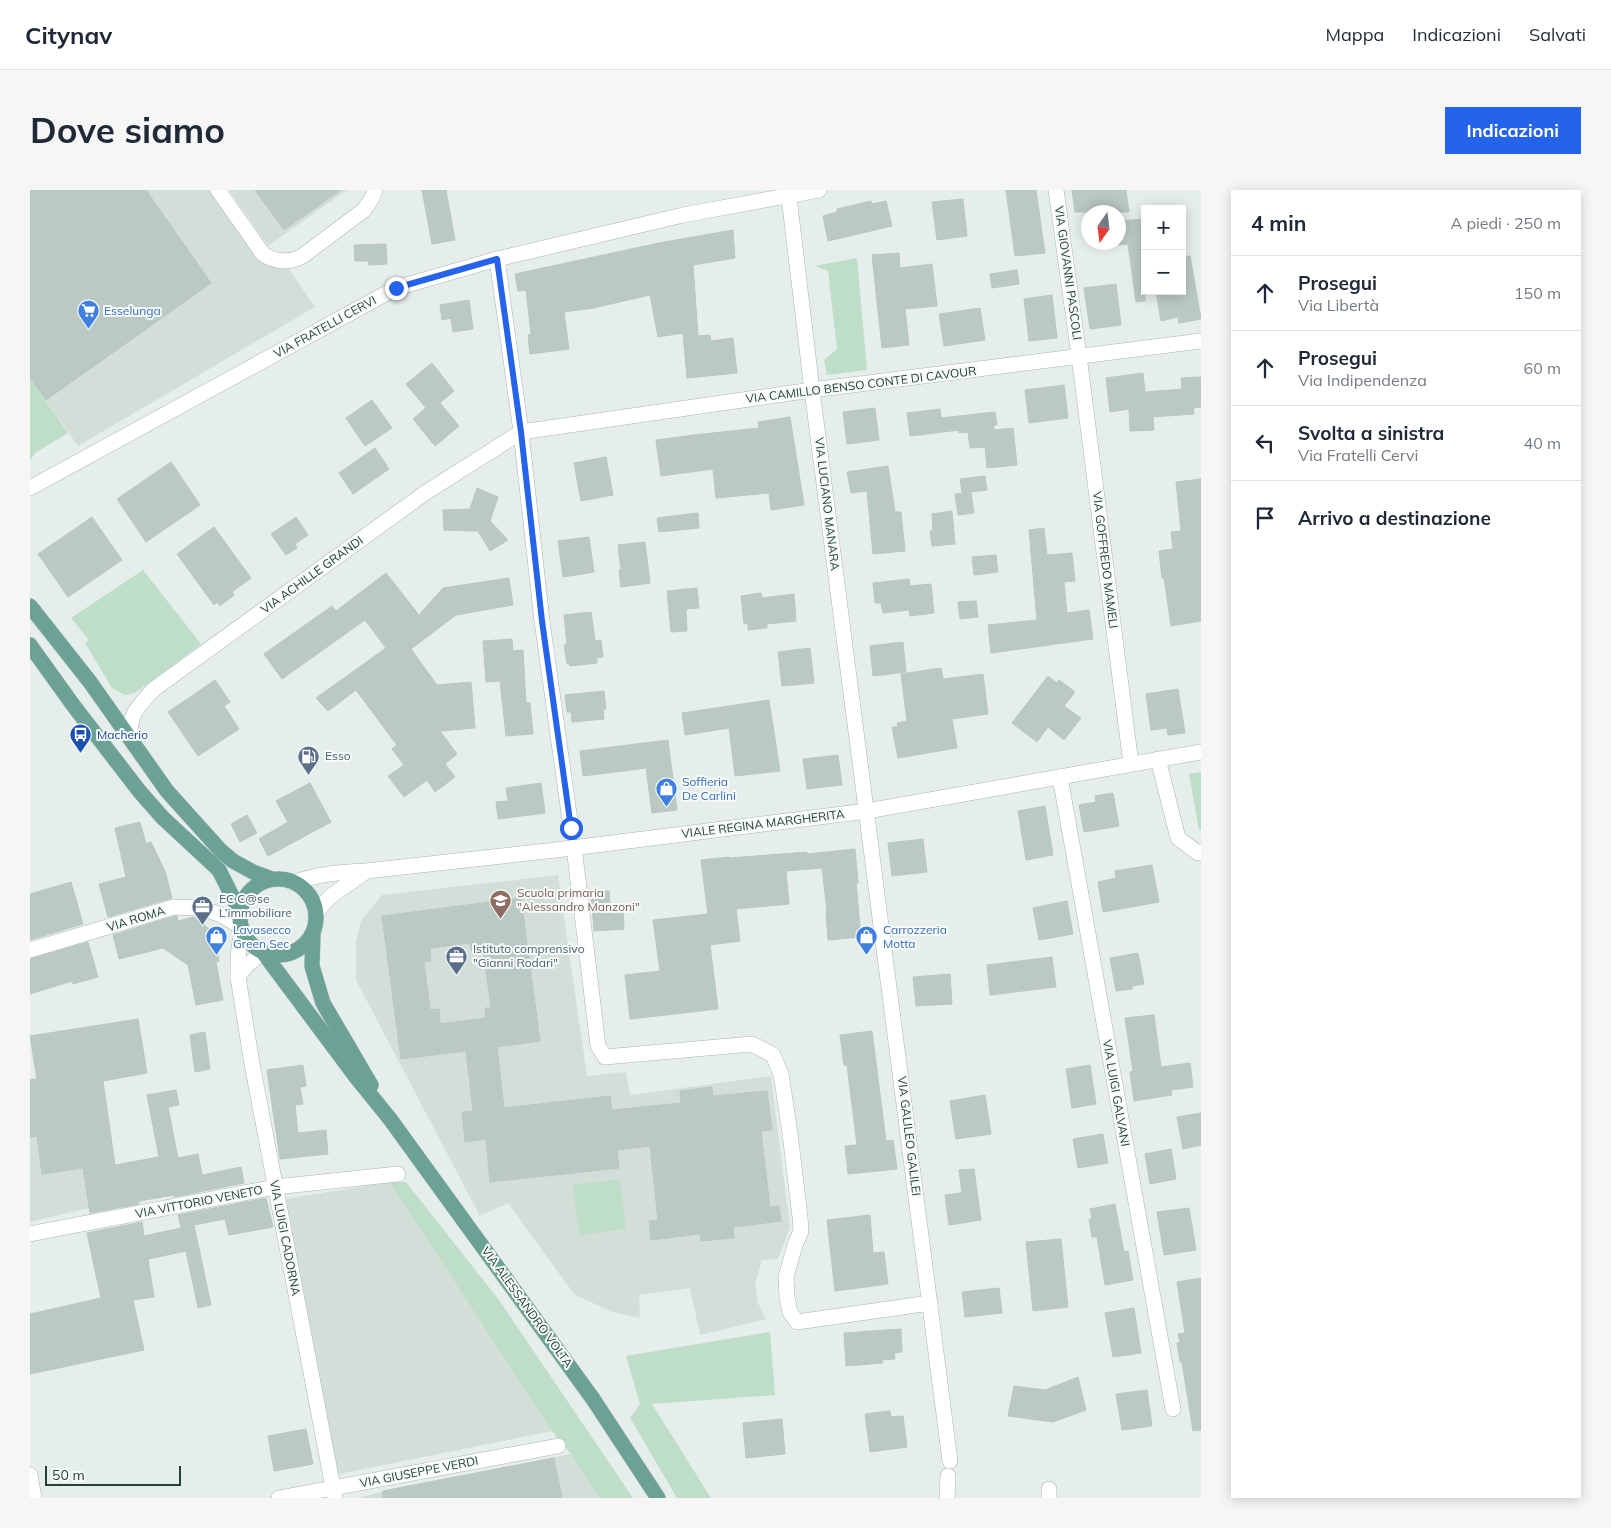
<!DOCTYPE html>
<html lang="it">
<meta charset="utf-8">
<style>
body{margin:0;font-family:Mulish,sans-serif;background:#f6f6f7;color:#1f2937}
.controls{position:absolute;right:15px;top:15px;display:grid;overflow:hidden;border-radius:0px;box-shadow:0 2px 12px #0003}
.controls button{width:45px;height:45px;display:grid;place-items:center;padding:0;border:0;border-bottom:1px solid #e0e1e3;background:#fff;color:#1f2937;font:25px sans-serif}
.compass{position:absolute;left:1051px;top:15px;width:45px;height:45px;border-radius:50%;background:#fff;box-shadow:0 2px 12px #0003;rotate:194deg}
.scale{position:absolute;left:15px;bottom:12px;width:136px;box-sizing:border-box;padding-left:5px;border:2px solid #253f39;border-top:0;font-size:14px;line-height:18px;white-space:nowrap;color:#253f39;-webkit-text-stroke:4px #f6faf8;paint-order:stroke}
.stop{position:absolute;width:15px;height:15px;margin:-11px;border:4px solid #2563eb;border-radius:50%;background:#fff}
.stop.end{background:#2563eb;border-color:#fff;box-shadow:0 1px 5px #0008}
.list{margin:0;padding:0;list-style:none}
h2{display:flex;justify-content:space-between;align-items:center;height:65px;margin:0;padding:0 20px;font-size:21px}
h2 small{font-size:16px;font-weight:400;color:#747a83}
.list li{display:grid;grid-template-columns:32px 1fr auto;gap:15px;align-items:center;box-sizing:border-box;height:75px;padding:0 20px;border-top:1px solid #e0e1e3}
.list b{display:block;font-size:19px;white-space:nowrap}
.list p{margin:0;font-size:16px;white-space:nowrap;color:#747a83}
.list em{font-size:16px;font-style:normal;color:#747a83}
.icon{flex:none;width:28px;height:28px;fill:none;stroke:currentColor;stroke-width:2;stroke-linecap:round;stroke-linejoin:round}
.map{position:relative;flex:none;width:1171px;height:1308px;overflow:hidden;border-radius:0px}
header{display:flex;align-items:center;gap:30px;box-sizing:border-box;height:70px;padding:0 25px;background:#fff;border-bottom:1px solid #e0e1e3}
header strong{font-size:24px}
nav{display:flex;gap:28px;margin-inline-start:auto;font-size:18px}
.intro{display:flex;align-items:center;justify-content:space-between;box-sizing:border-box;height:120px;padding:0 30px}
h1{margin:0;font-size:35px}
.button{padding:12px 22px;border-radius:0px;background:#2563eb;color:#fff;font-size:18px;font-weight:700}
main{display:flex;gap:30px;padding:0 30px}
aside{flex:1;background:#fff;border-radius:0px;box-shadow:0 2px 12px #0003}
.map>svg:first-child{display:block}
</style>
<header>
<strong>Citynav</strong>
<nav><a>Mappa</a><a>Indicazioni</a><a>Salvati</a></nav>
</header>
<div class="intro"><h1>Dove siamo</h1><a class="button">Indicazioni</a></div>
<main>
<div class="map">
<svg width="1171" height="1308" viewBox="0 0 1171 1308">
<rect width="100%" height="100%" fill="#e5eeea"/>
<g fill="#d3ded9">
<path d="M0 0H179L233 72 259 79 285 117 48 256 0 187Z"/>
<path d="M199 0H317L238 56Z"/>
<path d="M528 685 557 886 596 882 600 905 741 886 760 1037 748 1069 732 1070 725 1094 728 1113 736 1129 670 1145 660 1098 609 1105 610 1128 582 1122 544 1104 478 1013 450 1026 326 790V752L331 731 352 705Z"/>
<path d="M71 880 91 1014 59 1018 0 1032V890Z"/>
<path d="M359 992 522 1241 304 1285 255 1009Z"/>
<path d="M541 1264 569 1308H328L371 1297Z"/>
</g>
<g fill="#bfdec9">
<path d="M827 68 837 180 797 185 794 170 807 159 798 81 785 76Z"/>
<path d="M0 187 38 243 5 263 0 270Z"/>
<path d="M113 380 171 454 105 503 95 505 82 498 55 453 59 450 41 428Z"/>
<path d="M1171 582V640H1169L1159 584Z"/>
<path d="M590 989 596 1039 549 1045 543 995Z"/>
<path d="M359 992H376L469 1110 603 1308H569L541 1264 522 1241Z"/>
<path d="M740 1142 745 1205 622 1214 681 1308H647L600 1228 610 1214 596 1166Z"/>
</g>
<g fill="#bbc9c4" stroke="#b8c7c2" fill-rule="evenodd">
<path d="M0 0H116L181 93 16 210 0 187Z"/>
<path d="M225 0H311L254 40Z"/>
<path d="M392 0H416L425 50 402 54Z"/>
<path d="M976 0H1006L1015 63 985 66Z"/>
<path d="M1042 0H1096L1099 22H1045Z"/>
<path d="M933 9 937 46 907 50 902 12Z"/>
<path d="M841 11 842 14 856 11 862 36 798 51 793 26 807 22V19Z"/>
<path d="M1115 29V111L1106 112 1098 54 1088 55V31Z"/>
<path d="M703 40 705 68 663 75 668 146 680 145 681 151 703 148 707 183 657 188 653 143 628 147 620 105 563 118 534 122 539 159 500 164 498 145 501 144 496 100 488 101 485 84 629 53Z"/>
<path d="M356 54 357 74 339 75 338 71H325L324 55Z"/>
<path d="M869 63 870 78 902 74 907 116 875 119 879 155 852 158 842 65Z"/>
<path d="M1160 66 1171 129 1149 133 1148 127 1131 131 1126 101H1152V67Z"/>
<path d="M987 80 989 94 962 98 960 84Z"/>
<path d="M1086 94 1091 135 1060 139 1054 98Z"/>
<path d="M1022 105 1027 148 999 151 994 109Z"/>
<path d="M439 110 443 139 423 142 421 128 412 130 410 115Z"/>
<path d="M950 118 955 150 914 156 909 124Z"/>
<path d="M402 173 424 201 410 213 429 236 405 256 383 229 396 218 376 194Z"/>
<path d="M1113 183 1115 202 1152 199 1151 188 1171 187V217L1163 218 1164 224 1123 227 1124 240 1100 241 1099 219 1080 222 1076 188Z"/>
<path d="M1034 195 1038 228 999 233 995 200Z"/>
<path d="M342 210 362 238 335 256 316 228Z"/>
<path d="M845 218 849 250 817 254 813 222Z"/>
<path d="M910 219 911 228 965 222 967 235H964V240L983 238 987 275 957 278 955 257 940 258 938 242 929 243V240L880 246 877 223Z"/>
<path d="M760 227 774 315 741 320 739 303 686 308 683 279 631 286 626 250 664 245 729 238 728 232Z"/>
<path d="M345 258 359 279 323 304 309 283Z"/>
<path d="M576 267 583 305 551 311 544 273Z"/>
<path d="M141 272 170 315 116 352 87 309Z"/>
<path d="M858 276 865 322H871L875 361 843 364 837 301 821 303 817 282Z"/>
<path d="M955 286 957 300 932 303 930 289Z"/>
<path d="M1171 289V431L1141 436 1134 388H1132L1129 361 1143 359 1141 342 1151 341 1146 292Z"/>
<path d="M447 298 468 307 460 331 478 350 460 361 448 341 414 340 413 320 440 319Z"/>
<path d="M941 303 944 323 928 325 925 304Z"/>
<path d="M922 321 925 354 902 356 900 341H903L902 324Z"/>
<path d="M668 323 669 338 629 342 627 328Z"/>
<path d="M62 327 92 370 38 407 8 364Z"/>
<path d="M266 327 278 345 265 354 267 358 256 365 241 344Z"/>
<path d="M184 337 221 388 202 402 204 405 190 416 187 412 184 415 147 364Z"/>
<path d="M1014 338 1017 365 1042 363 1045 391 1034 392 1037 423 1059 420 1063 449 961 463 958 435 1007 430 999 340Z"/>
<path d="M559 347 564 382 533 387 528 351Z"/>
<path d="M615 352 620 393 591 397 589 380H591L588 355Z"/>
<path d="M966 365 968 382 944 385 942 367Z"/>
<path d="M356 383 389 425 413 398 479 388 483 415 426 425 381 459 407 495 441 492 445 538 410 541 427 564 415 574 425 587 405 602 397 590 374 607 358 586 374 575 362 559 367 555 326 500 298 521 286 508 356 458 335 430 252 489 234 464 302 416 306 421Z"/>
<path d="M879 389 880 396 901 394 904 423 880 426 879 420 853 423 851 413H845L843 393Z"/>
<path d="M667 398 669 418 656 419 657 441 641 442 637 401Z"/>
<path d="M731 403 732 408 764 404 766 431 737 434V438L718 440V433L714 434 711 406Z"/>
<path d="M946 411 948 427 930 429 928 412Z"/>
<path d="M561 422 565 451 571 450 573 467 567 468V473L540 476 539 474H537L534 455 537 454 534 425Z"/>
<path d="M482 449 483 461 493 460 496 513H500L503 544 476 546 470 491 456 492 453 451Z"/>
<path d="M873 452 876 482 843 486 840 456Z"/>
<path d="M780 458 784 493 752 496 748 462Z"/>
<path d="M911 478 913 489 953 484 958 524 922 529 927 558 868 568 862 537H868L867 533 877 531 871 484Z"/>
<path d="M1018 486 1027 493 1029 490 1045 502 1034 516 1051 528 1034 550 1018 537 1007 552 982 533Z"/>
<path d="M185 490 200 512 194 516 209 539 168 566 138 522Z"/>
<path d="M1148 499 1155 543 1138 545 1137 538 1121 540 1116 504Z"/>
<path d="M574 501 576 519H573L574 529 542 532 541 522H537L535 505Z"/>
<path d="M739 510 750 581 705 586 699 538 655 545 652 523Z"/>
<path d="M638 550 647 620 622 623 616 578 553 586 550 561Z"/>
<path d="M808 565 812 595 777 599 773 569Z"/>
<path d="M280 593 301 632 238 666 229 649 258 632 246 611Z"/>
<path d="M511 593 515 623 468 629 466 612 478 611 476 598Z"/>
<path d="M1083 603 1089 636 1054 642 1049 615 1066 612 1065 606Z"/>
<path d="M1015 616 1023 665 996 670 988 621Z"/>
<path d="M217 625 227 643 210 652 201 634Z"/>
<path d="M110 632 116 654 121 652 135 681 142 708 78 727 69 694 96 687 85 638Z"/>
<path d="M893 649 897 682 862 686 858 653Z"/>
<path d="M825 659 828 693H826L831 747 798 750 796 721H797L792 678 756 681 759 714 706 719 710 751 680 755 688 819 600 829 595 785 630 781 623 730 678 724 671 670 699 667 700 668 777 662V664Z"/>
<path d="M1122 675 1129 712 1073 722 1068 692 1086 688 1085 681Z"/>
<path d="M41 692 53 734 0 750V704Z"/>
<path d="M579 701 580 716 593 715 594 739 564 741 561 702Z"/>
<path d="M491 708 510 851 467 857 474 918 580 906 582 920 651 913 650 901 682 897 683 906 737 901 742 940 731 941 740 1017 749 1016 751 1031 703 1037 704 1048 671 1051 670 1044 621 1050 619 1031 628 1030 620 956 587 960 589 978 460 992 456 949 435 952 432 922 443 921 436 861 371 869 352 726ZM440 753 441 760 453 758 461 818H455L456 828 410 834 409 819 400 820 394 772 401 771 400 758Z"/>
<path d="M1037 711 1043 744 1009 750 1003 718Z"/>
<path d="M145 726H147L148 731 164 727 183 742 189 771 186 772 193 810 166 815 158 775 133 758 89 769 83 745Z"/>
<path d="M58 752 68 787 43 794 42 791 0 804V769Z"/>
<path d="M1108 763 1114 794 1102 796V799L1086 801 1080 768Z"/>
<path d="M1022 767 1026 797 960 805 957 775Z"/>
<path d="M920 784 922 814 886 816 883 787Z"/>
<path d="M1124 825 1131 877 1160 873 1163 897 1141 900 1142 905 1104 911 1100 882 1103 881 1095 828Z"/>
<path d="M108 829 117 883 73 891 85 975 129 967 117 905 146 900 149 915 138 917 148 968 168 964 172 985 211 977 214 993 144 1007V1005L109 1011V1014L60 1023 53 978 12 984 7 946 0 947V890L7 889 0 846Z"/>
<path d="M842 841 856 951 863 950 867 979 818 984 815 956 827 955 817 875H814L810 845Z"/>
<path d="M175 842 180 879 165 882 160 845Z"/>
<path d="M273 875 276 896 270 897 273 914 265 915 268 943 296 940 298 964 250 969 237 880Z"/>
<path d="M1060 875 1066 914 1042 918 1036 879Z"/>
<path d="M955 905 961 944 926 949 920 911Z"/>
<path d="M1171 923V955L1153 959 1147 927Z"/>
<path d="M1073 944 1078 973 1048 978 1043 949Z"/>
<path d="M1141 959 1146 989 1120 994 1115 964Z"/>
<path d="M944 979 951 1030 919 1035 915 1005 932 1003 929 980Z"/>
<path d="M236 1008 243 1037 199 1045 195 1029 164 1035 181 1115 168 1118 156 1061 118 1069 124 1107 103 1110 114 1160 0 1184V1124L71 1108 57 1043 112 1032 114 1046 151 1038 148 1025Z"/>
<path d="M1085 1014 1094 1062 1098 1061 1103 1090 1075 1095 1067 1047H1062L1059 1029H1062L1060 1019Z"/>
<path d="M1159 1018 1166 1060 1134 1065 1127 1022Z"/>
<path d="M840 1025 843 1063 854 1062 858 1094 805 1101 797 1030Z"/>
<path d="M1031 1049 1038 1117 1003 1121 996 1052Z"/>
<path d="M1171 1088V1240L1163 1241 1152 1172H1150L1147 1153 1150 1152 1148 1144 1155 1143 1147 1092Z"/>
<path d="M969 1098 972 1123 935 1127 932 1102Z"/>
<path d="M1104 1118 1111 1163 1083 1167 1075 1123Z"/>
<path d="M871 1139 872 1162 864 1163 865 1169 852 1170 853 1173 816 1176 814 1143Z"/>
<path d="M1048 1187 1056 1220 1023 1232 978 1226 984 1196 1015 1200Z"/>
<path d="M1117 1200 1122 1236 1092 1240 1086 1204Z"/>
<path d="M860 1221 861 1227 873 1226 877 1257 840 1262 835 1224Z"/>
<path d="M752 1229 755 1264 716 1268 713 1233Z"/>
<path d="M276 1239 283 1274 244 1281 238 1246Z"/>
<path d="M524 1268 532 1308H353V1301Z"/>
</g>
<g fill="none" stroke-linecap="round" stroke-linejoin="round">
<defs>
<g id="minor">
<path d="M188 0 233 64C245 72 258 73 271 67L334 20 342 8 345 0"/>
<path d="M1026 0 1049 166 1101 574"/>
<path d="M759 7 782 200 920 1271"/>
<path d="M467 69 491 242 512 431 541 638"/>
<path d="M0 298 366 98 467 69 653 25 789 0"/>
<path d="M101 549C97 526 109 515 124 499L395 303 491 242 782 200 1171 151"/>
<path d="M1128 569 1148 648 1168 663 1171 662"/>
<path d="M1030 587 1143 1219"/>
<path d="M544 657 568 856 575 867 722 854 743 865 751 884 760 943 770 1027 771 1041 765 1055 756 1087 757 1107 760 1122 767 1132 900 1113"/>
<path d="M263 693C287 684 311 682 336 681L526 660 837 621 1171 562"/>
<path d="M286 722 301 706 335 682"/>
<path d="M213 742 210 751 208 767V787L222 874 305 1308"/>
<path d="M0 760 144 717 171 718 191 725 210 736"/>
<path d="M208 787 216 776 232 763"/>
<path d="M0 1044 245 997 368 984"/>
<path d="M0 1285 4 1308"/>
<path d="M249 1308 528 1256"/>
<path d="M917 1308 918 1286"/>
<path d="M1019 1308V1299"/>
</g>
<g id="major">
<path d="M0 416 60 492 137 601 191 661 203 671 223 682 242 689"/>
<path d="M0 455 43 515 110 602 133 628 189 680 209 720"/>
<circle cx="248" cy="727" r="38"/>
<path d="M283 744 282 776 293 813 341 895"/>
<path d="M235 765 326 887 360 929 563 1209 628 1308"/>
</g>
</defs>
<use href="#minor" stroke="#a8b6b1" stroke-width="16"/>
<use href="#major" stroke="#c2c9c8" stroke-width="16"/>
<use href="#minor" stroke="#fff" stroke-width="15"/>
<use href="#major" stroke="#6ca196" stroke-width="15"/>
</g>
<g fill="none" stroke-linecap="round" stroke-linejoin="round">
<path stroke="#2563eb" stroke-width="6" d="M366 98 467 69 491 242 512 431 541 638"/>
</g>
<defs>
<symbol id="supermarket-pin" viewBox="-11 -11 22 30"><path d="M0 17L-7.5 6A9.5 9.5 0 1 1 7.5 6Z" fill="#3f7fe0" stroke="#f6faf8"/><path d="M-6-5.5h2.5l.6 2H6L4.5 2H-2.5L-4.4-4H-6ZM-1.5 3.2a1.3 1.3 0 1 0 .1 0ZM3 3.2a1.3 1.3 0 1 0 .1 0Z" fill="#fff"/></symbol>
<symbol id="bus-pin" viewBox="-11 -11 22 30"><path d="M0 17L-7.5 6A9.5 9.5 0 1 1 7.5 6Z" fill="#1a4fb4" stroke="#f6faf8"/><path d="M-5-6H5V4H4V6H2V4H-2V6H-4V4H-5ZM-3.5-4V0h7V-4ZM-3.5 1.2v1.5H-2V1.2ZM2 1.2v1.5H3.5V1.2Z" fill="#fff"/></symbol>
<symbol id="fuel-pin" viewBox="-11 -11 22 30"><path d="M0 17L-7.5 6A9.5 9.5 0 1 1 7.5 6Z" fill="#5c6f8a" stroke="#f6faf8"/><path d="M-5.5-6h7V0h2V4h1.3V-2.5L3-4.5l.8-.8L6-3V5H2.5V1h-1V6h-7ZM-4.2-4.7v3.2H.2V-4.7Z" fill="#fff"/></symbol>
<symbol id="shop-pin" viewBox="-11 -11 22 30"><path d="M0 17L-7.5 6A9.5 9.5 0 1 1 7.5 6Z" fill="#3f7fe0" stroke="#f6faf8"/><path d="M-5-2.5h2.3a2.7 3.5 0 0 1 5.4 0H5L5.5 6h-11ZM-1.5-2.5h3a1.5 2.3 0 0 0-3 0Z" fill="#fff"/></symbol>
<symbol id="school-pin" viewBox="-11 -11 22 30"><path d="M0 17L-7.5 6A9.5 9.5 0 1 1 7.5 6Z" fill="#8d6e63" stroke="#f6faf8"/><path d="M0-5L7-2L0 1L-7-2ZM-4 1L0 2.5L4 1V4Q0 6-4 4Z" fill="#fff"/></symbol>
<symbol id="office-pin" viewBox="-11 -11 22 30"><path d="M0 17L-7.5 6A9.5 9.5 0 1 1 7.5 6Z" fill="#5c6f8a" stroke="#f6faf8"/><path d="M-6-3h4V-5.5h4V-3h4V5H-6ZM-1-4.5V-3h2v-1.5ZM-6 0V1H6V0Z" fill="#fff"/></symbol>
</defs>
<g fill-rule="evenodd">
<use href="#supermarket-pin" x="46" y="108" width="25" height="34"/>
<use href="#bus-pin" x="38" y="532" width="25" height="34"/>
<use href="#fuel-pin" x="266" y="554" width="25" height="34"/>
<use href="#shop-pin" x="624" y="586" width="25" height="34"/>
<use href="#school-pin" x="458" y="698" width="25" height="34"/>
<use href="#office-pin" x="160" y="704" width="25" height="34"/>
<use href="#shop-pin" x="174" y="734" width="25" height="34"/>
<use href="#shop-pin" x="824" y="734" width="25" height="34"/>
<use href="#office-pin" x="414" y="754" width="25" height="34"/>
</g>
<g text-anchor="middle" stroke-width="4" stroke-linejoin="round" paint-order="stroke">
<g font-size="12" fill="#253f39" stroke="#f6faf8">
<text transform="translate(1038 83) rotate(82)" y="4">VIA GIOVANNI PASCOLI</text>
<text transform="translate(295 137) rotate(-29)" y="4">VIA FRATELLI CERVI</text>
<text transform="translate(831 195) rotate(-7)" y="4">VIA CAMILLO BENSO CONTE DI CAVOUR</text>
<text transform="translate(797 314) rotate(83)" y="4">VIA LUCIANO MANARA</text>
<text transform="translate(1075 370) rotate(83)" y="4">VIA GOFFREDO MAMELI</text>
<text transform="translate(282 385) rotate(-36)" y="4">VIA ACHILLE GRANDI</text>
<text transform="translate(733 634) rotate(-7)" y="4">VIALE REGINA MARGHERITA</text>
<text transform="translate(106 729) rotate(-17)" y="4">VIA ROMA</text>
<text transform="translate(1086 903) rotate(80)" y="4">VIA LUIGI GALVANI</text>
<text transform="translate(879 946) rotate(83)" y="4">VIA GALILEO GALILEI</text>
<text transform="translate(169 1012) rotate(-11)" y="4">VIA VITTORIO VENETO</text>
<text transform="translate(255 1048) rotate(79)" y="4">VIA LUIGI CADORNA</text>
<text transform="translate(497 1117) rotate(54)" y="4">VIA ALESSANDRO VOLTA</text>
<text transform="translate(389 1282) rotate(-11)" y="4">VIA GIUSEPPE VERDI</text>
</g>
<g font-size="12" fill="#366cbe" stroke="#f6faf8" text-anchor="start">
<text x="74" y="125">Esselunga</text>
<text x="652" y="596">Soffieria<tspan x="652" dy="14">De Carlini</tspan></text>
<text x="203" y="744">Lavasecco<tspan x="203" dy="14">Green Sec</tspan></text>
<text x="853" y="744">Carrozzeria<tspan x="853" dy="14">Motta</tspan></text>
</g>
<g font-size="12" fill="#164399" stroke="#f6faf8" text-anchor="start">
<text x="67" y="549">Macherio</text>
</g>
<g font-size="12" fill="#4e5e75" stroke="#f6faf8" text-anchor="start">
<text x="295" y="570">Esso</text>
<text x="189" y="713">EC C@se<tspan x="189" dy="14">L’immobiliare</tspan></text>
<text x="443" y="763">Istituto comprensivo<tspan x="443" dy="14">"Gianni Rodari"</tspan></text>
</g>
<g font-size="12" fill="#785e54" stroke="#f6faf8" text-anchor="start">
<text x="487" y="707">Scuola primaria<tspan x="487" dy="14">"Alessandro Manzoni"</tspan></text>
</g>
</g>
</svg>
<div class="controls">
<button>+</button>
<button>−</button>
</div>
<svg class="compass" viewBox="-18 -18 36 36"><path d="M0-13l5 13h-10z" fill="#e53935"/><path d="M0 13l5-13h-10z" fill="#747a83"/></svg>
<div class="scale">50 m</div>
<div class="stop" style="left:541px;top:638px"></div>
<div class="stop end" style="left:366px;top:98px"></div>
</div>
<aside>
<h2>4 min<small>A piedi · 250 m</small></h2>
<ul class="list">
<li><svg class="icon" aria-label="ahead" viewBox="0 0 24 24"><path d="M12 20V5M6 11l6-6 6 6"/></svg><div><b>Prosegui</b><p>Via Libertà</p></div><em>150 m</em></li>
<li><svg class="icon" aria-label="ahead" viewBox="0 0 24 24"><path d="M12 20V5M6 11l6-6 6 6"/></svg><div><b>Prosegui</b><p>Via Indipendenza</p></div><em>60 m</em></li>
<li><svg class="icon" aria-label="left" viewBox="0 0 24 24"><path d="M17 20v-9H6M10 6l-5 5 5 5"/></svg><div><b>Svolta a sinistra</b><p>Via Fratelli Cervi</p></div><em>40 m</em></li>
<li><svg class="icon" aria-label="arrive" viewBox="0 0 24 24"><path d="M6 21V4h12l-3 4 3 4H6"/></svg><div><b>Arrivo a destinazione</b></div></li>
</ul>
</aside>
</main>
